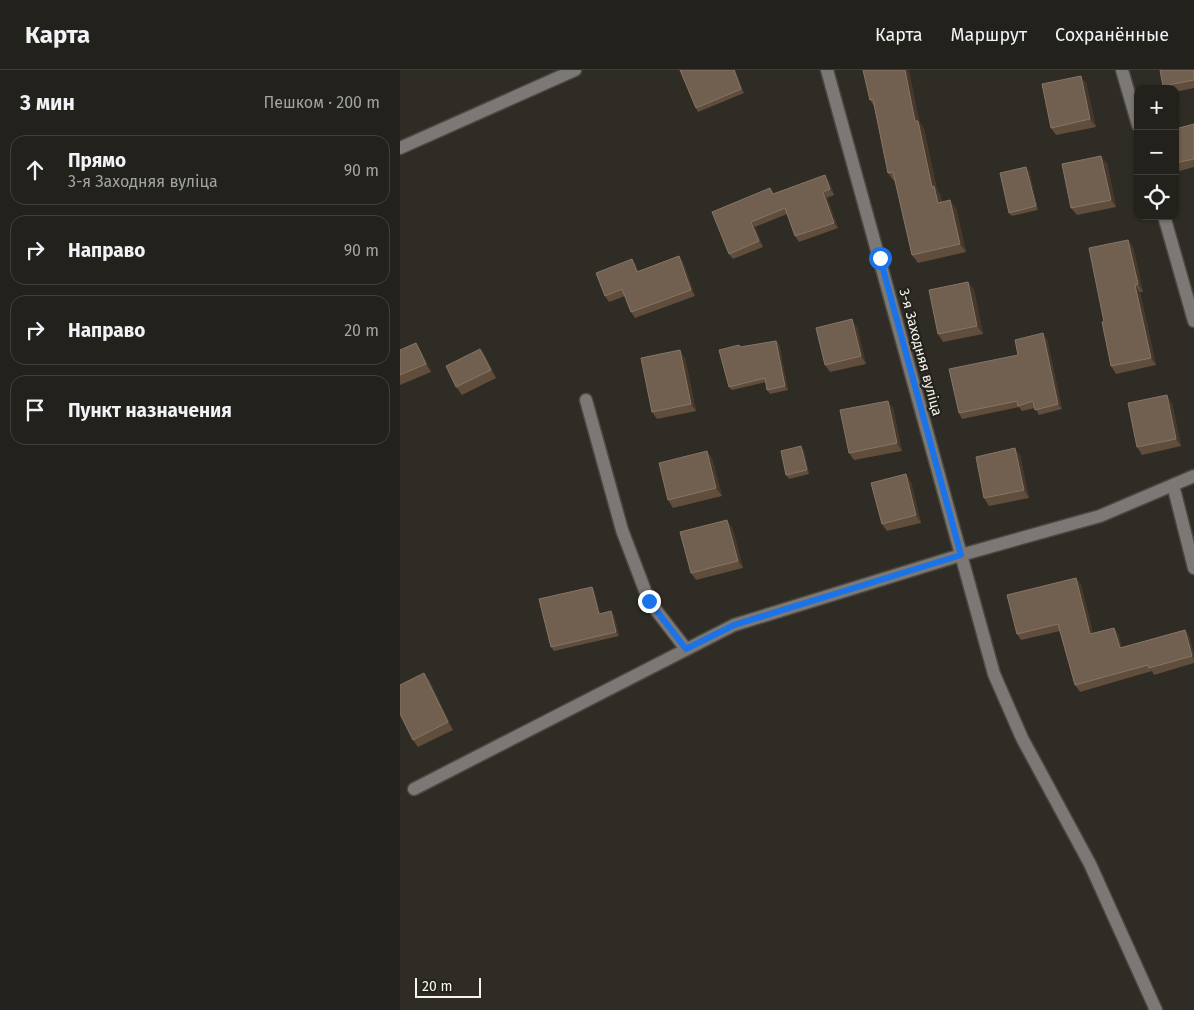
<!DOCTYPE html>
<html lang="ru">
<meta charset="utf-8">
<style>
body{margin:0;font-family:"Fira Sans",sans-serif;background:#2e2e28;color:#f1f3f6}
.controls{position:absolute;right:15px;top:15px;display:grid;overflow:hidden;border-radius:10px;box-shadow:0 1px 4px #0004}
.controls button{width:45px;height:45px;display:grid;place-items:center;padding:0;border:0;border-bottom:1px solid #3f3e3a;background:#22211b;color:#f1f3f6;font:25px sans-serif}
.scale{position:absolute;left:15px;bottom:12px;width:66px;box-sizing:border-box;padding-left:5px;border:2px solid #f6f4ef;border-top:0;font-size:14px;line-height:18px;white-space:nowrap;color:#f6f4ef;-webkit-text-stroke:4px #24221b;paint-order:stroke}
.stop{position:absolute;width:15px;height:15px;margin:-11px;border:4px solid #1a73e8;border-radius:50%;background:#fff}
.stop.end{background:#1a73e8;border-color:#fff;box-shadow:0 1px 5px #0008}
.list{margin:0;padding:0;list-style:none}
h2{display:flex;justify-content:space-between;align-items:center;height:65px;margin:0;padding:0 20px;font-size:21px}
h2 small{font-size:16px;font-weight:400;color:#a2a3a3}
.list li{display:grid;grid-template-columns:32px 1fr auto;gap:15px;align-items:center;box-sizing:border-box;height:70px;margin:0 10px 10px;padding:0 10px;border:1px solid #3f3e3a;border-radius:15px}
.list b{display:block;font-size:19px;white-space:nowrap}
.list p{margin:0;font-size:16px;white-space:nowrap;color:#a2a3a3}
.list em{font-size:16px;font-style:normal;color:#a2a3a3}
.icon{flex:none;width:28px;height:28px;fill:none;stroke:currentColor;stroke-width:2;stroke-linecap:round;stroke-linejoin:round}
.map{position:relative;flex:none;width:794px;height:940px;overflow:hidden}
header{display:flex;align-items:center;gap:30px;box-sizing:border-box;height:70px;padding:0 25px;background:#22211b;border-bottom:1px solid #3f3e3a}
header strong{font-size:24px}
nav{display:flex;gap:28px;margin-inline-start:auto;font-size:18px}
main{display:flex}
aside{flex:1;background:#22211b}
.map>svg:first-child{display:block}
</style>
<header>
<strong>Карта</strong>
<nav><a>Карта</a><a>Маршрут</a><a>Сохранённые</a></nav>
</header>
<main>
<aside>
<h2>3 мин<small>Пешком · 200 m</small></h2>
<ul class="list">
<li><svg class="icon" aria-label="ahead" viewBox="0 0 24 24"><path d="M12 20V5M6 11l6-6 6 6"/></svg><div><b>Прямо</b><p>3-я Заходняя вуліца</p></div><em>90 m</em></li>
<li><svg class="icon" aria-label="right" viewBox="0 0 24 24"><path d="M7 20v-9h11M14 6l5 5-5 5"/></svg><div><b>Направо</b></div><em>90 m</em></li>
<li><svg class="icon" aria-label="right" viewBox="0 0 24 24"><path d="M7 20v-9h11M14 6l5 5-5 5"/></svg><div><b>Направо</b></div><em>20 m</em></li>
<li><svg class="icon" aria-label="arrive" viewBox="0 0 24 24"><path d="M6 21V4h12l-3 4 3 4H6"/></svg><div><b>Пункт назначения</b></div></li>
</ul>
</aside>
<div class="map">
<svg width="794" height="940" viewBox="0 0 794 940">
<rect width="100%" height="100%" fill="#2e2c24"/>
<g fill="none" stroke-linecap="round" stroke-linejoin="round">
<defs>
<g id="minor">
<path d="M427 0 594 604 622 668 690 794 756 940"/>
<path d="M722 0 738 55"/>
<path d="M0 78 175 0"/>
<path d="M764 146 794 251"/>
<path d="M186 330 222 460 249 531 286 579"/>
<path d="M773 415 794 498"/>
<path d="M14 719 334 555 561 485 700 446 794 406"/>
</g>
</defs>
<use href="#minor" stroke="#4a4840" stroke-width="15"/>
<use href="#minor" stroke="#7c7876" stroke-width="12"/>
</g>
<g fill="#614d3c">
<path d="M335 0 344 23 298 42 296 38Z"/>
<path d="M463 0 520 53 524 59 537 120 540 124 542 132 556 138 566 182 518 193 512 185 495 111H494L488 103 474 36 470 30Z"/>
<path d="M794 0V18L775 22V19H765L763 16Z"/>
<path d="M686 13 696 57 656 65 651 58Z"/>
<path d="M794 54V97L780 101 775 94V59Z"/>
<path d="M707 93 716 137 677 145 671 138Z"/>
<path d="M629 101 638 140 612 146 609 143Z"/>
<path d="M429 111 434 125 427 128 438 158 399 172 395 166 387 144 355 157 363 177 333 189 329 184 312 142 374 124Z"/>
<path d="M728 170 733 177 743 222H740L756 295 716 304 711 296 704 252Z"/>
<path d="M279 186 283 192 295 226 235 248 231 242 225 226 209 232 205 226 232 189 236 195 238 201Z"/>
<path d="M568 212 574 220 583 264 543 272 538 264Z"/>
<path d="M457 257 466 294 430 302 425 295Z"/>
<path d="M647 269 662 339 639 345 635 338 622 341 619 337 562 349 559 343 618 285Z"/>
<path d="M376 271 379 274 388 320 370 324 367 320 366 312 332 320 329 317 339 275 340 277Z"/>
<path d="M16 273 21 281 31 302 0 315V280Z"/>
<path d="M80 279 85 286 96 308 62 325 56 317Z"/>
<path d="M285 288 296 341 257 349 252 342Z"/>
<path d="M772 333 781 376 742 385 737 377Z"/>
<path d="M493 338 502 381 454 390 449 383Z"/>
<path d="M404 380 409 404 389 409 386 405Z"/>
<path d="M620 385 629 428 589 436 584 428Z"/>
<path d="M312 388 322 426 273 438 268 430Z"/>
<path d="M511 412 521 453 487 461 482 454Z"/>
<path d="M332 457 343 498 296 510 291 503Z"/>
<path d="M676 508 681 515 693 564 714 558 718 564 722 578 785 560 789 566 794 584V593L754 605 752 601 680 622 675 615 660 561 621 570 617 564Z"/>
<path d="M192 517 194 520 200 544 211 541 214 545 219 566 154 581 151 577Z"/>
<path d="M29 610 53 660 18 677 13 670Z"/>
</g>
<g fill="#46382a">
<path d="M334 0H335L344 23 341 19Z"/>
<path d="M505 0H509L520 53 524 59 537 120 540 124 544 141 538 133 532 117 515 51Z"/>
<path d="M681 6 686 13 696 57 690 49Z"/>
<path d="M701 86 707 93 716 137 711 130Z"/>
<path d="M626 97 629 101 638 140 636 136Z"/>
<path d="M425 105 429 111 434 125 430 119Z"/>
<path d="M423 122 427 128 438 158 434 153Z"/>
<path d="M550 130 556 138 566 182 560 174Z"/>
<path d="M351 152 355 157 363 177 359 171Z"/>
<path d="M728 170 733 177 743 222 738 214Z"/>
<path d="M279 186 283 192 295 226 291 220Z"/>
<path d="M232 189 236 195 241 207 237 202Z"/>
<path d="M568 212 574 220 583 264 577 256Z"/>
<path d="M735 215 740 222 756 295 751 288Z"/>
<path d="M452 249 457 257 466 294 461 286Z"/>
<path d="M643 263 647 269 662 339 658 334Z"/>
<path d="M376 271 379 274 388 320 385 316Z"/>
<path d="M16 273 21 281 31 302 26 294Z"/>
<path d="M80 279 85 286 96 308 91 300Z"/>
<path d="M280 280 285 288 296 341 291 334Z"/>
<path d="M767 325 772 333 781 376 776 369Z"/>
<path d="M488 331 493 338 502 381 497 373Z"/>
<path d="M401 376 404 380 409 404 407 400Z"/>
<path d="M615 378 620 385 629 428 624 420Z"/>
<path d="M307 381 312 388 322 426 316 418Z"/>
<path d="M506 404 511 412 521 453 516 445Z"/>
<path d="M327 450 332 457 343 498 338 491Z"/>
<path d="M676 508 681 515 695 571 690 564Z"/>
<path d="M192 517 194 520 201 548 199 544Z"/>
<path d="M211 541 214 545 219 566 216 562Z"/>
<path d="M714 558 718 564 724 585 720 578Z"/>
<path d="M785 560 789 566 794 584V589L792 586Z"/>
<path d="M24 603 29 610 53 660 48 652Z"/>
</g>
<g fill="#715f4f" stroke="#867668">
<path d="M280 0H334L341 19 296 38Z"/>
<path d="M463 0H505L515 51H518L532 117 534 116 538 133 550 130 560 174 512 185 493 102 488 103 473 29 470 30Z"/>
<path d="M760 0H794V10L763 16Z"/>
<path d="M681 6 690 49 651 58 642 14Z"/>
<path d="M794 54V89L775 93V59Z"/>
<path d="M701 86 711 130 671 138 662 94Z"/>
<path d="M626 97 636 136 609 143 600 103Z"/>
<path d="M425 105 430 119 423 122 434 153 395 166 385 138 351 152 359 171 329 184 312 142 370 118 373 124Z"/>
<path d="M728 170 738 214 735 215 751 288 711 296 702 252H704L689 178Z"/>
<path d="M279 186 291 220 231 242 222 219 205 226 196 203 232 189 237 202Z"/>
<path d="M568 212 577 256 538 264 529 220Z"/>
<path d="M452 249 461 286 425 295 416 258Z"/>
<path d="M643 263 658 334 635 340 633 331 618 336 617 331 559 343 549 299 618 285 615 270Z"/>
<path d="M376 271 385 316 367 320 365 308 329 317 319 280 339 275 340 277Z"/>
<path d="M16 273 26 294 0 305V280Z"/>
<path d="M80 279 91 300 56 317 46 296Z"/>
<path d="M280 280 291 334 252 342 241 288Z"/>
<path d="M767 325 776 369 737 377 728 333Z"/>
<path d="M488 331 497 373 449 383 440 340Z"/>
<path d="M401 376 407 400 386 405 381 381Z"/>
<path d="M615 378 624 420 584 428 576 387Z"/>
<path d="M307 381 316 418 268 430 259 393Z"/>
<path d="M506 404 516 445 482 454 471 413Z"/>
<path d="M327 450 338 491 291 503 280 462Z"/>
<path d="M676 508 690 564 714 558 720 578 785 560 792 586 749 598 748 595 675 615 658 554 617 564 607 525Z"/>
<path d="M192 517 199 544 211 541 216 562 151 577 139 529Z"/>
<path d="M24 603 48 652 13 670 0 644V615Z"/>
</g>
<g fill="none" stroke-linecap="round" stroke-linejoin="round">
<path stroke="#1a73e8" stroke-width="6" d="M249 531 286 579 334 555 561 485 480 188"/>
</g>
<g text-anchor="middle" stroke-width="4.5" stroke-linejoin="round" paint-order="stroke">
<g font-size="14" fill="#f6f4ef" stroke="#24221b">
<text transform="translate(521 282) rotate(75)" y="5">3-я Заходняя вуліца</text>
</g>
</g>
</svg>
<div class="controls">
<button>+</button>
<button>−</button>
<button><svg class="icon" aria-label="locate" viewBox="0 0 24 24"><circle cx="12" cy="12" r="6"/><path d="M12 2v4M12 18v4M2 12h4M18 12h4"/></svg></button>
</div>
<div class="scale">20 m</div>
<div class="stop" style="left:480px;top:188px"></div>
<div class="stop end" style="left:249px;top:531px"></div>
</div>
</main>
